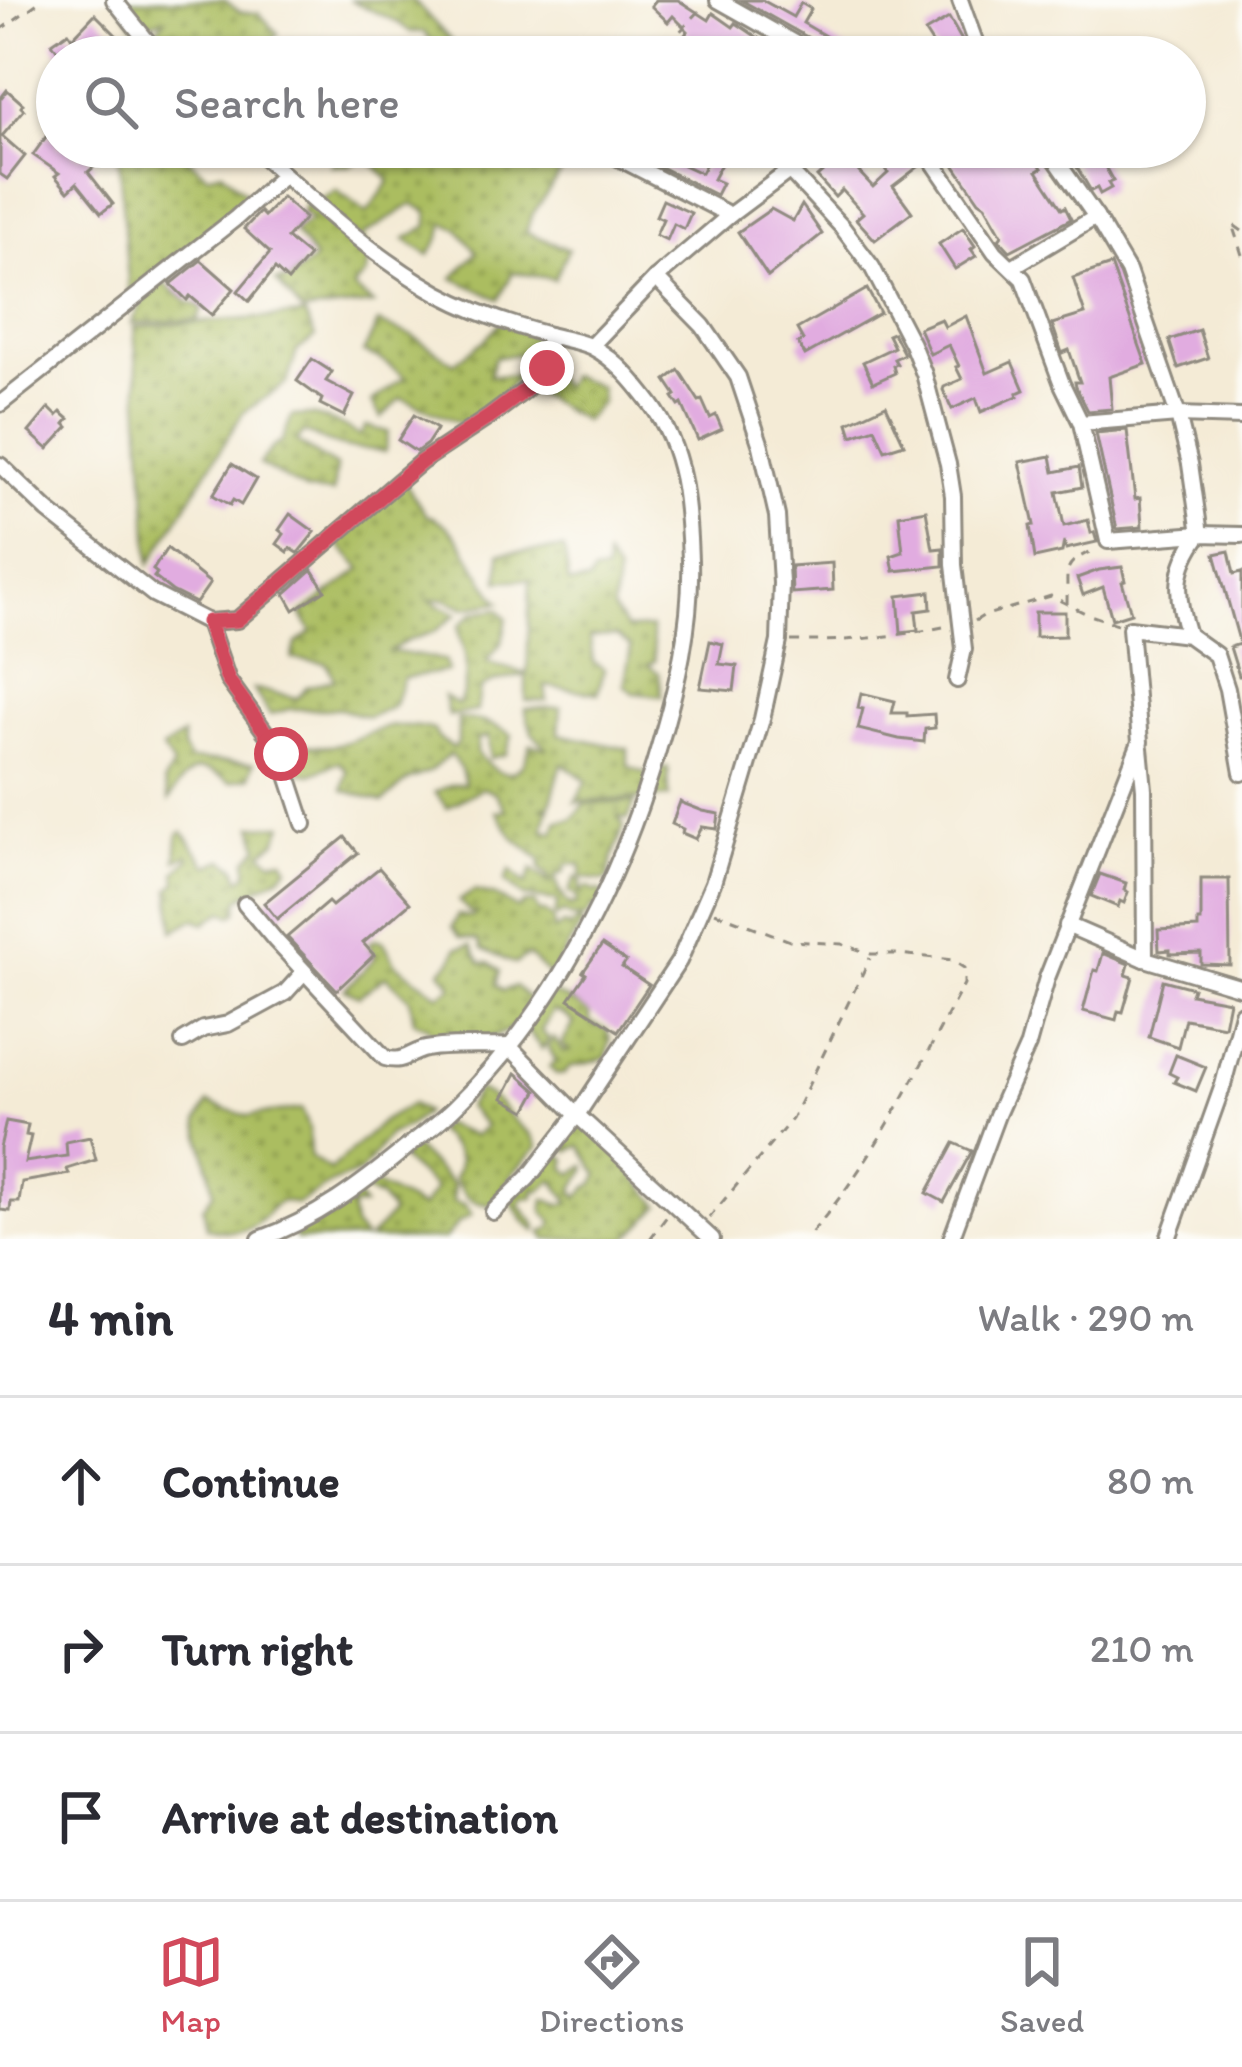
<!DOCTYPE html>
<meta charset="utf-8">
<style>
body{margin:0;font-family:Itim,sans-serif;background:#f2f2f3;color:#2b2b33}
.stop{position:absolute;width:36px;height:36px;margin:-27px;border:9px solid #d1495b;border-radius:50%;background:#fff}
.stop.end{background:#d1495b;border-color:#fff;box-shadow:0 3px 12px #0008}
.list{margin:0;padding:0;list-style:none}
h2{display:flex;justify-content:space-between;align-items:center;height:156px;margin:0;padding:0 48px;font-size:51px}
h2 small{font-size:39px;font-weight:400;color:#7c7c81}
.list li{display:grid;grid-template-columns:78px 1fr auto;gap:36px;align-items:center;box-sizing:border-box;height:168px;padding:0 48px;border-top:3px solid #e1e1e2}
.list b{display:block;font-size:45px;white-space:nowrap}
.list em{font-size:39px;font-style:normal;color:#7c7c81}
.icon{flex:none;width:66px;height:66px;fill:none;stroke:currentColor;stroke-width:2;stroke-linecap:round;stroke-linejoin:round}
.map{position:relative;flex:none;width:1242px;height:1239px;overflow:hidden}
.search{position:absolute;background:#fff;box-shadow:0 3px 9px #0004;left:36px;right:36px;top:36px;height:132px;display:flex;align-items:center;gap:30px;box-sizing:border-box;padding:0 42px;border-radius:66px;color:#7c7c81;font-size:45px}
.sheet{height:660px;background:#fff}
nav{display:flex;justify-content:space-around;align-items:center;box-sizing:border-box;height:168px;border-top:3px solid #e1e1e2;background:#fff;font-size:33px;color:#7c7c81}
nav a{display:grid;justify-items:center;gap:6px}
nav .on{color:#d1495b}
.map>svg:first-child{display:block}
</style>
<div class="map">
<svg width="1242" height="1239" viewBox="0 0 1242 1239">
<defs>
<pattern id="grass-dots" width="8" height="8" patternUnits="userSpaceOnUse" patternTransform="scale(3)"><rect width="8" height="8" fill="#abbd60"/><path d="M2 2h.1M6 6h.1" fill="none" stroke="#8b9a4f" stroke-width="1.8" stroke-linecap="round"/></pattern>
</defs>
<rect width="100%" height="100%" fill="#fdfcf7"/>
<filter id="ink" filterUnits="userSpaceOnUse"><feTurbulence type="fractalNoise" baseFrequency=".00833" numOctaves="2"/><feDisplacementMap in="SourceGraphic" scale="24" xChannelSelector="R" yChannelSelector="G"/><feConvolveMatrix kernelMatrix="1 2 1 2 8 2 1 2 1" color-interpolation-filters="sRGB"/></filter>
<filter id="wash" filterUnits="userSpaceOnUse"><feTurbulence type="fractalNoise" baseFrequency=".004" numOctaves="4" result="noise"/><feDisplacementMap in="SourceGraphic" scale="48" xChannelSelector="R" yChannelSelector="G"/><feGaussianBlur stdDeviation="2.7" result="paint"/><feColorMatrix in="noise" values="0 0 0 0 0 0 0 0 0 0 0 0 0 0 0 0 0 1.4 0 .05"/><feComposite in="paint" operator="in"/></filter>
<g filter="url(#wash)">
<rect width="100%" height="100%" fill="#f4ebd6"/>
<g fill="url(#grass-dots)" stroke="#6b7446" stroke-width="3">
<path d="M117 0H224L240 12 259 13 278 34 266 45 255 39C233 66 194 57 163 57L148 38 166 19 134 26Z"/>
<path d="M351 0H413L456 46C440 49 433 44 424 32H410C394 17 369 11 351 0Z"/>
<path d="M118 147H183V154L207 175 222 171 250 198 129 295Z"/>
<path d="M343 147H535L566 165 532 215 526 232 568 249 555 279 513 272 499 299 453 278 477 252 458 229 444 223 441 236 429 255 405 239 428 226V212L413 204 362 236 371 251 365 276 353 288 373 304 302 312 276 281 290 279 315 259 293 231 313 219 300 214 307 202 315 203 336 190 367 213 390 181 366 156 349 165H332Z"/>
<path d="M162 282 190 303 203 307 198 320 132 323 145 297Z"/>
<path d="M305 315 315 337 297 351 287 383 243 413 150 564 134 327Z"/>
<path d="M501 321 548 345 541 350 494 358 489 376 518 375 493 406 463 424 401 398 381 418 372 402 399 381 407 378 380 359 363 353 378 323 413 336 454 363 486 339Z"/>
<path d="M529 372 550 374 563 387 569 375 600 387 601 402 584 421 527 388Z"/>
<path d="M313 415 339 424 360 436 366 426 388 432 385 452C370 448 358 450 344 447 329 444 317 438 304 432L297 442 336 467 333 493 307 491 259 464 273 447 282 441 292 416Z"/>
<path d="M402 478 426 515C460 522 476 576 500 602L465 608 444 599 429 600 457 614 434 632 409 640 390 651 444 660 448 671 403 678 393 707 368 717 340 709H289L270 715 253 689 298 698 306 687 335 679 326 663 292 659 296 644 312 632 301 614 362 569 338 544Z"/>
<path d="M564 549 569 584 589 582 593 574 605 572 606 558 617 574 613 610 627 629 651 628 655 661 648 665 659 673 662 696 634 693 624 685 631 647 616 636 590 637 593 661 604 669 598 693 545 686 547 701H526V675L492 682 480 689 477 711 448 716 444 697 458 705C466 692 467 670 465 655 463 644 458 638 459 626L473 613 498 609 507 618 502 643 486 662 527 674 530 579 499 581 500 553Z"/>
<path d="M561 707 559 734 628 749V766L645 773 668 768 669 797 575 802 587 781 562 763 550 805 541 807 549 808 543 829 554 833 557 821 572 819 585 804 635 802 628 819 618 816 624 826 612 859 608 879 603 881 581 877V864L565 865V872L554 877C560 887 561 899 570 905L577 904V897L569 892 576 877 582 882 579 892 588 887 594 891H600L608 898 607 903 591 908 587 917H571L563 912 557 917 555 914 558 901 524 897 505 881 510 870 526 884 532 869 551 883 548 875 540 868 541 860 513 837 496 811 506 810 495 793 482 788 447 808 435 792 450 785 465 784 461 770 450 754 429 772 408 780 383 802 343 790 347 771 339 762 311 774 297 772 298 757 307 745C341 751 355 736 384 728 398 724 421 726 434 730L438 738 454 748 458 743V719C479 719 494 723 512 735L506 754 490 758 488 736 478 739 477 753C488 766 506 784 522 765 527 759 528 751 531 744L548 749 532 733 525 709Z"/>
<path d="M183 736V749L190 760 254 763 250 777 230 782C197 760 189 768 169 800L164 782 173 766 162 749Z"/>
<path d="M283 825 276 842 262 852 272 861 283 859 288 867 282 875 239 899 237 912 232 915 223 911 205 923 194 919 174 931 170 889 177 882 176 872 190 858 188 855 176 860 178 835 183 832 208 866 224 860 236 867 240 879 247 874V860L259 847 253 826Z"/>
<path d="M474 891 496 896 518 909 524 904 534 903 539 912H545L553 918 554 931 564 925 570 927 580 919 582 924 550 976 528 955 515 964 482 949 478 940 460 937 452 927 458 915 472 917 477 913 470 912 459 901Z"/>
<path d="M375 939 384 942 396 964 439 995 453 986 441 971 452 961 457 948 471 945 481 963H489L500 971 496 985 503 991 515 986 533 1003C513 1042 470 1045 433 1034L428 1027 414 1021 410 999 386 976 359 996 345 989 375 958 369 943Z"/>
<path d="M540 992C557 992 575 1003 589 1012L590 1022 607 1030 610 1039 606 1058C594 1061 582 1066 571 1066L564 1074 557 1075 549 1067 556 1061 548 1047 554 1038 563 1052 569 1051 562 1044 574 1023 564 1015 553 1011 541 1031 549 1039 542 1049 527 1031Z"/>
<path d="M477 1090C498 1096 503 1111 518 1124 528 1133 533 1133 538 1147L513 1173 493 1205C471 1204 464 1197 454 1178 467 1156 452 1146 436 1131L442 1124 474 1136 486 1126 467 1107Z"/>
<path d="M208 1103 247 1116 302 1109 309 1128 310 1157 330 1170 383 1121 412 1104 425 1112 408 1126 388 1136 361 1172 334 1182 297 1204 282 1201C268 1208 269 1213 259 1222 246 1234 223 1232 207 1228L203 1207 214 1192 198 1122Z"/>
<path d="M584 1116 660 1206 627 1239H546L542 1232 550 1229 553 1222 543 1212 545 1199 560 1205 570 1203 553 1180 540 1191 534 1189V1197L524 1199 520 1205 537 1226 536 1231 523 1220 510 1199 555 1150 567 1159 565 1168 573 1174 585 1165 586 1171 573 1189 578 1198 588 1187 594 1184 599 1174C590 1166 589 1155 580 1146L569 1151 554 1143Z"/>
<path d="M410 1144 453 1185V1202L465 1204 472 1215 459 1222 445 1239H369L392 1213 380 1198 366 1192 361 1185 374 1184 421 1208 436 1189 402 1160Z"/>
<path d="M353 1190 363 1206H351L354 1226 365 1239H296L290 1227Z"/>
</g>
<g id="blocks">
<g fill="#e1ace0">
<path d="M656 0H678L709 20 713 13 733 27 736 23 787 57H757L745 49 740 57H725L715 51 712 57H683L674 49 688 31 673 16 668 22 651 6Z"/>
<path d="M741 0H762L793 17 801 3 811 9 803 23 861 57H830L825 47Z"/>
<path d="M95 14 117 36 96 57H62L52 43 68 32 72 38Z"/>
<path d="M949 18 965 46 948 57H941L925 32Z"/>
<path d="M7 90 23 104 21 107 24 110 2 136 25 156 7 179 0 174V99Z"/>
<path d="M48 134 57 141V147H66L80 157 84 153 95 166 88 172 113 204 101 213 77 183 68 191 55 176 59 173 33 155Z"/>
<path d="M644 147 656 151 658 147H671L666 157 701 173 709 158 721 164 713 179 722 183 716 195 639 156Z"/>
<path d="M856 147 871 161 859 172 873 187 888 173 880 162 901 147 918 167 893 186 912 212 875 240 856 219 863 213 842 190 835 197 817 177 832 164 829 160 838 152 841 155 848 148 851 152Z"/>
<path d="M942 147H1017L1021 153 1029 148 1042 168 1037 171 1062 209 1065 207 1071 219 1010 251 999 239 1002 235 985 205 979 201Z"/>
<path d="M1065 147H1094L1113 181 1108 183 1111 188 1100 194 1097 188 1091 191Z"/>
<path d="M282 197 305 218 287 238 309 256 288 281 275 269 249 301 238 291 270 253 244 229 260 212 264 216Z"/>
<path d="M663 200 691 213 684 229 674 224 667 240 656 235 663 219 656 216Z"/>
<path d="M802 205 822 234 768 277 738 232 771 209 793 221Z"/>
<path d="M963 228 975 246 971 249 976 256 955 269 939 244Z"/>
<path d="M201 260 234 289 212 315 190 296 187 300 171 284Z"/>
<path d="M1111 265 1146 364 1109 377 1112 409 1088 411 1076 387 1075 382H1080L1069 350 1062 353 1052 324 1085 314 1073 278Z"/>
<path d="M867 289 880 313 805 355 798 343 803 340 797 329Z"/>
<path d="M966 316 987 373 1012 362 1024 390 1017 393 1018 396 981 412 976 398 952 409 943 390 944 387 962 379 956 367 959 366 949 345 930 354 919 328 941 319 945 327Z"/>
<path d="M1199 330 1208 358 1178 368 1169 340Z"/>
<path d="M893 333 904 354 894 359 897 364 893 366 895 373 873 383 863 362 894 347 888 335Z"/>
<path d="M312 359 332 372 326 381 354 396 344 416 320 404 322 399 297 381Z"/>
<path d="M679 370 699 401 702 400 710 418 716 415 722 429 698 440 682 404 679 406 673 397 676 395 666 380Z"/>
<path d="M886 405 904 444 885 450 875 428 852 436 848 423Z"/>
<path d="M49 408 57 416 61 412 69 419 65 424 68 427 48 449 29 432Z"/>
<path d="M414 415 437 429 427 444 416 452 398 440Z"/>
<path d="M1127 430 1135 499 1140 498 1142 527 1117 529 1096 433Z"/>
<path d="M1051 456 1054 472 1079 467 1082 487 1057 492 1064 526 1088 520 1091 533 1094 532 1097 542 1066 549 1064 541 1062 552 1035 558 1030 526 1034 525 1020 462Z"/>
<path d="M232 464 256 479 241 505 233 500 230 505 213 495Z"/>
<path d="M926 510 933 549 943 548V566L894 571 891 556 903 552 899 515Z"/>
<path d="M290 514 315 532 298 553 290 548 288 552 277 544 284 534 279 530Z"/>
<path d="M167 548 210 583 196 603 172 591 154 577 157 573 153 570Z"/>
<path d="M1229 551 1234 574 1242 572V676H1239L1230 647 1240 644 1215 554Z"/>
<path d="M832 563 833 590 792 593 791 566Z"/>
<path d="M1122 567 1125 581 1122 582 1131 613 1112 619 1103 587 1083 595 1077 578 1099 570Z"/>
<path d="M312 570 325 590 294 610 285 594Z"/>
<path d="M930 592 931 609 916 611 918 630 901 632 898 596Z"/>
<path d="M1035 612H1065V636L1035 637Z"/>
<path d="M710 641 723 644 719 664 737 666 734 691 700 688Z"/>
<path d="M861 693 895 701 892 713H907V716L934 714 935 728 925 729 924 742 899 739 858 729 863 709 858 708Z"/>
<path d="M680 802 703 811 719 814 717 829 702 827 696 839 682 833 683 829 672 824Z"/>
<path d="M345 837 358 853 277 919 264 903Z"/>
<path d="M379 868 410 903 363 943 374 955 337 990 287 937 328 902 332 906Z"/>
<path d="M1100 874 1126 883 1124 890 1128 892 1124 903 1120 901 1118 907 1091 896Z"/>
<path d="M1201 879H1229L1230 965 1201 964V953L1170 954V950L1159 951 1158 930 1198 928V921H1201Z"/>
<path d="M602 945 626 961 622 967 649 985 618 1031 569 999 586 974 583 972Z"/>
<path d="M1103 953 1129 964 1126 975 1133 977 1123 1012 1118 1011 1116 1020 1083 1011 1094 970 1098 971Z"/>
<path d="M1163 980 1193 988 1191 994 1229 1001 1224 1026 1185 1019 1178 1047 1149 1037Z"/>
<path d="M1176 1055 1206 1067 1196 1091 1174 1082 1177 1077 1169 1073Z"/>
<path d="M516 1073 537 1091 526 1111 503 1098Z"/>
<path d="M6 1121 28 1125 26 1135 31 1136 25 1162 67 1156 66 1142 90 1137 96 1160 67 1169 69 1174 22 1182 19 1202H11L10 1211 0 1210V1148Z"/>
<path d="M954 1143 972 1151 944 1202 927 1193Z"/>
</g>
</g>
</g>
<g filter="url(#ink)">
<use href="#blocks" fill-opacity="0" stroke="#908b80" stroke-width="3"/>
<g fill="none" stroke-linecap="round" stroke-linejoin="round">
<defs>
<g id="minor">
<path d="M114 0 160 57"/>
<path d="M718 0 819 57"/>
<path d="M960 0 977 47 976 57"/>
<path d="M253 147C311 199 370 255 438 293 473 312 511 325 549 335 563 339 579 341 592 347 616 359 635 383 651 404 685 450 688 504 690 560 692 624 677 686 659 747 620 881 556 1009 455 1107 440 1122 422 1135 406 1148 361 1185 316 1219 260 1239"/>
<path d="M597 147 730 215"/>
<path d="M791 147 808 157"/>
<path d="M923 147 995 252 1023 279 1062 384 1081 423"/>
<path d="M1047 147 1096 217 1128 271 1178 415 1190 464 1200 534C1174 569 1175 594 1188 635"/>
<path d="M789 170 842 227 872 267 912 344 924 374 948 464 953 496 954 565 964 649 957 680"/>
<path d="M1012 267 1096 217"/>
<path d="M591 346 656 278 730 215 821 147"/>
<path d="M0 404 236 218 284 175"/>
<path d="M1242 417 1178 415 1081 423 1108 541 1200 534 1242 535"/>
<path d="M0 465 48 511 153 594 208 622 237 620 421 462 489 417 524 391 547 368 549 335"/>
<path d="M208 622 228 680 281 754 304 824"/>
<path d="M1140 748 1144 789 1145 959 1242 988"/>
<path d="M245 904 276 941 385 1058C402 1063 407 1055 422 1050 441 1044 486 1047 509 1046L577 1115 712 1239"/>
<path d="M1067 925 1145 959"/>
<path d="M183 1041 203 1029 228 1024 285 993 304 972"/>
<path d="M493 1212 528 1178 577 1115 679 961 713 883 762 719 779 641 781 583 777 516 761 446 738 377 703 326 656 278"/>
<path d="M951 1239 997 1115 1028 1045 1047 978 1140 742 1130 628 1188 635 1216 655 1227 689 1242 773"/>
<path d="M1168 1239 1223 1085 1242 1013"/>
</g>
</defs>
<use href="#minor" stroke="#908b80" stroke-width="20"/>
<g stroke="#908b80" stroke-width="3" stroke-dasharray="9 9" stroke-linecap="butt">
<path d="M0 30 42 0"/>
<path d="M656 57 704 6"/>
<path d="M1242 231 1232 224 1242 255"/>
<path d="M1067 604C1068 567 1060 564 1097 549"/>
<path d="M975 621 983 616 1051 596 1087 614 1117 624"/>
<path d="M791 641C845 642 895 637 948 626"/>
<path d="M715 912 790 941 842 944 871 954H899L952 960 964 968V984C917 1072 872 1165 806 1239"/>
<path d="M709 1218 792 1119 870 958"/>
<path d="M650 1239 667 1216"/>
</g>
<use href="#minor" stroke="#fff" stroke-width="14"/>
</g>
</g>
<g fill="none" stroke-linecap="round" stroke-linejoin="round" filter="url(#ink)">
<path stroke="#d1495b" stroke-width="15" d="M281 754 228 680 208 622 237 620 421 462 489 417 524 391 547 368"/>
</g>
</svg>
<div class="stop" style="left:281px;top:754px"></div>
<div class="stop end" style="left:547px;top:368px"></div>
<div class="search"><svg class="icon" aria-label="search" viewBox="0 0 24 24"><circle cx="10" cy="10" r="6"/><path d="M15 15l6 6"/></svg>Search here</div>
</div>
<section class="sheet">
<h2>4 min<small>Walk · 290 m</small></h2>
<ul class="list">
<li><svg class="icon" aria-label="ahead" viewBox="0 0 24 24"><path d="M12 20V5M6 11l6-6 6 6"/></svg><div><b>Continue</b></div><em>80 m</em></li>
<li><svg class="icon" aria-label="right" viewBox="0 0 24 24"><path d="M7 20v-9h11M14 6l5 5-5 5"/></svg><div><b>Turn right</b></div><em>210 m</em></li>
<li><svg class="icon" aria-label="arrive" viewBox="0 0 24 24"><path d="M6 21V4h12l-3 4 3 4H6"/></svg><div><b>Arrive at destination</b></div></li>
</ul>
</section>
<nav>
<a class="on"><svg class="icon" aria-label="map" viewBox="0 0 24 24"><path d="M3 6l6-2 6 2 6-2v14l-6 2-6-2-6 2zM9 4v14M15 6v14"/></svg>Map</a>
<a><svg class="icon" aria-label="directions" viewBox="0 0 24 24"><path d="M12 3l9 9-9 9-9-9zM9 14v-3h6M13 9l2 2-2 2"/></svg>Directions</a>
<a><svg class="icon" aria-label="saved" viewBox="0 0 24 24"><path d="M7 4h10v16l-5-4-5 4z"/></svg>Saved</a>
</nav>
